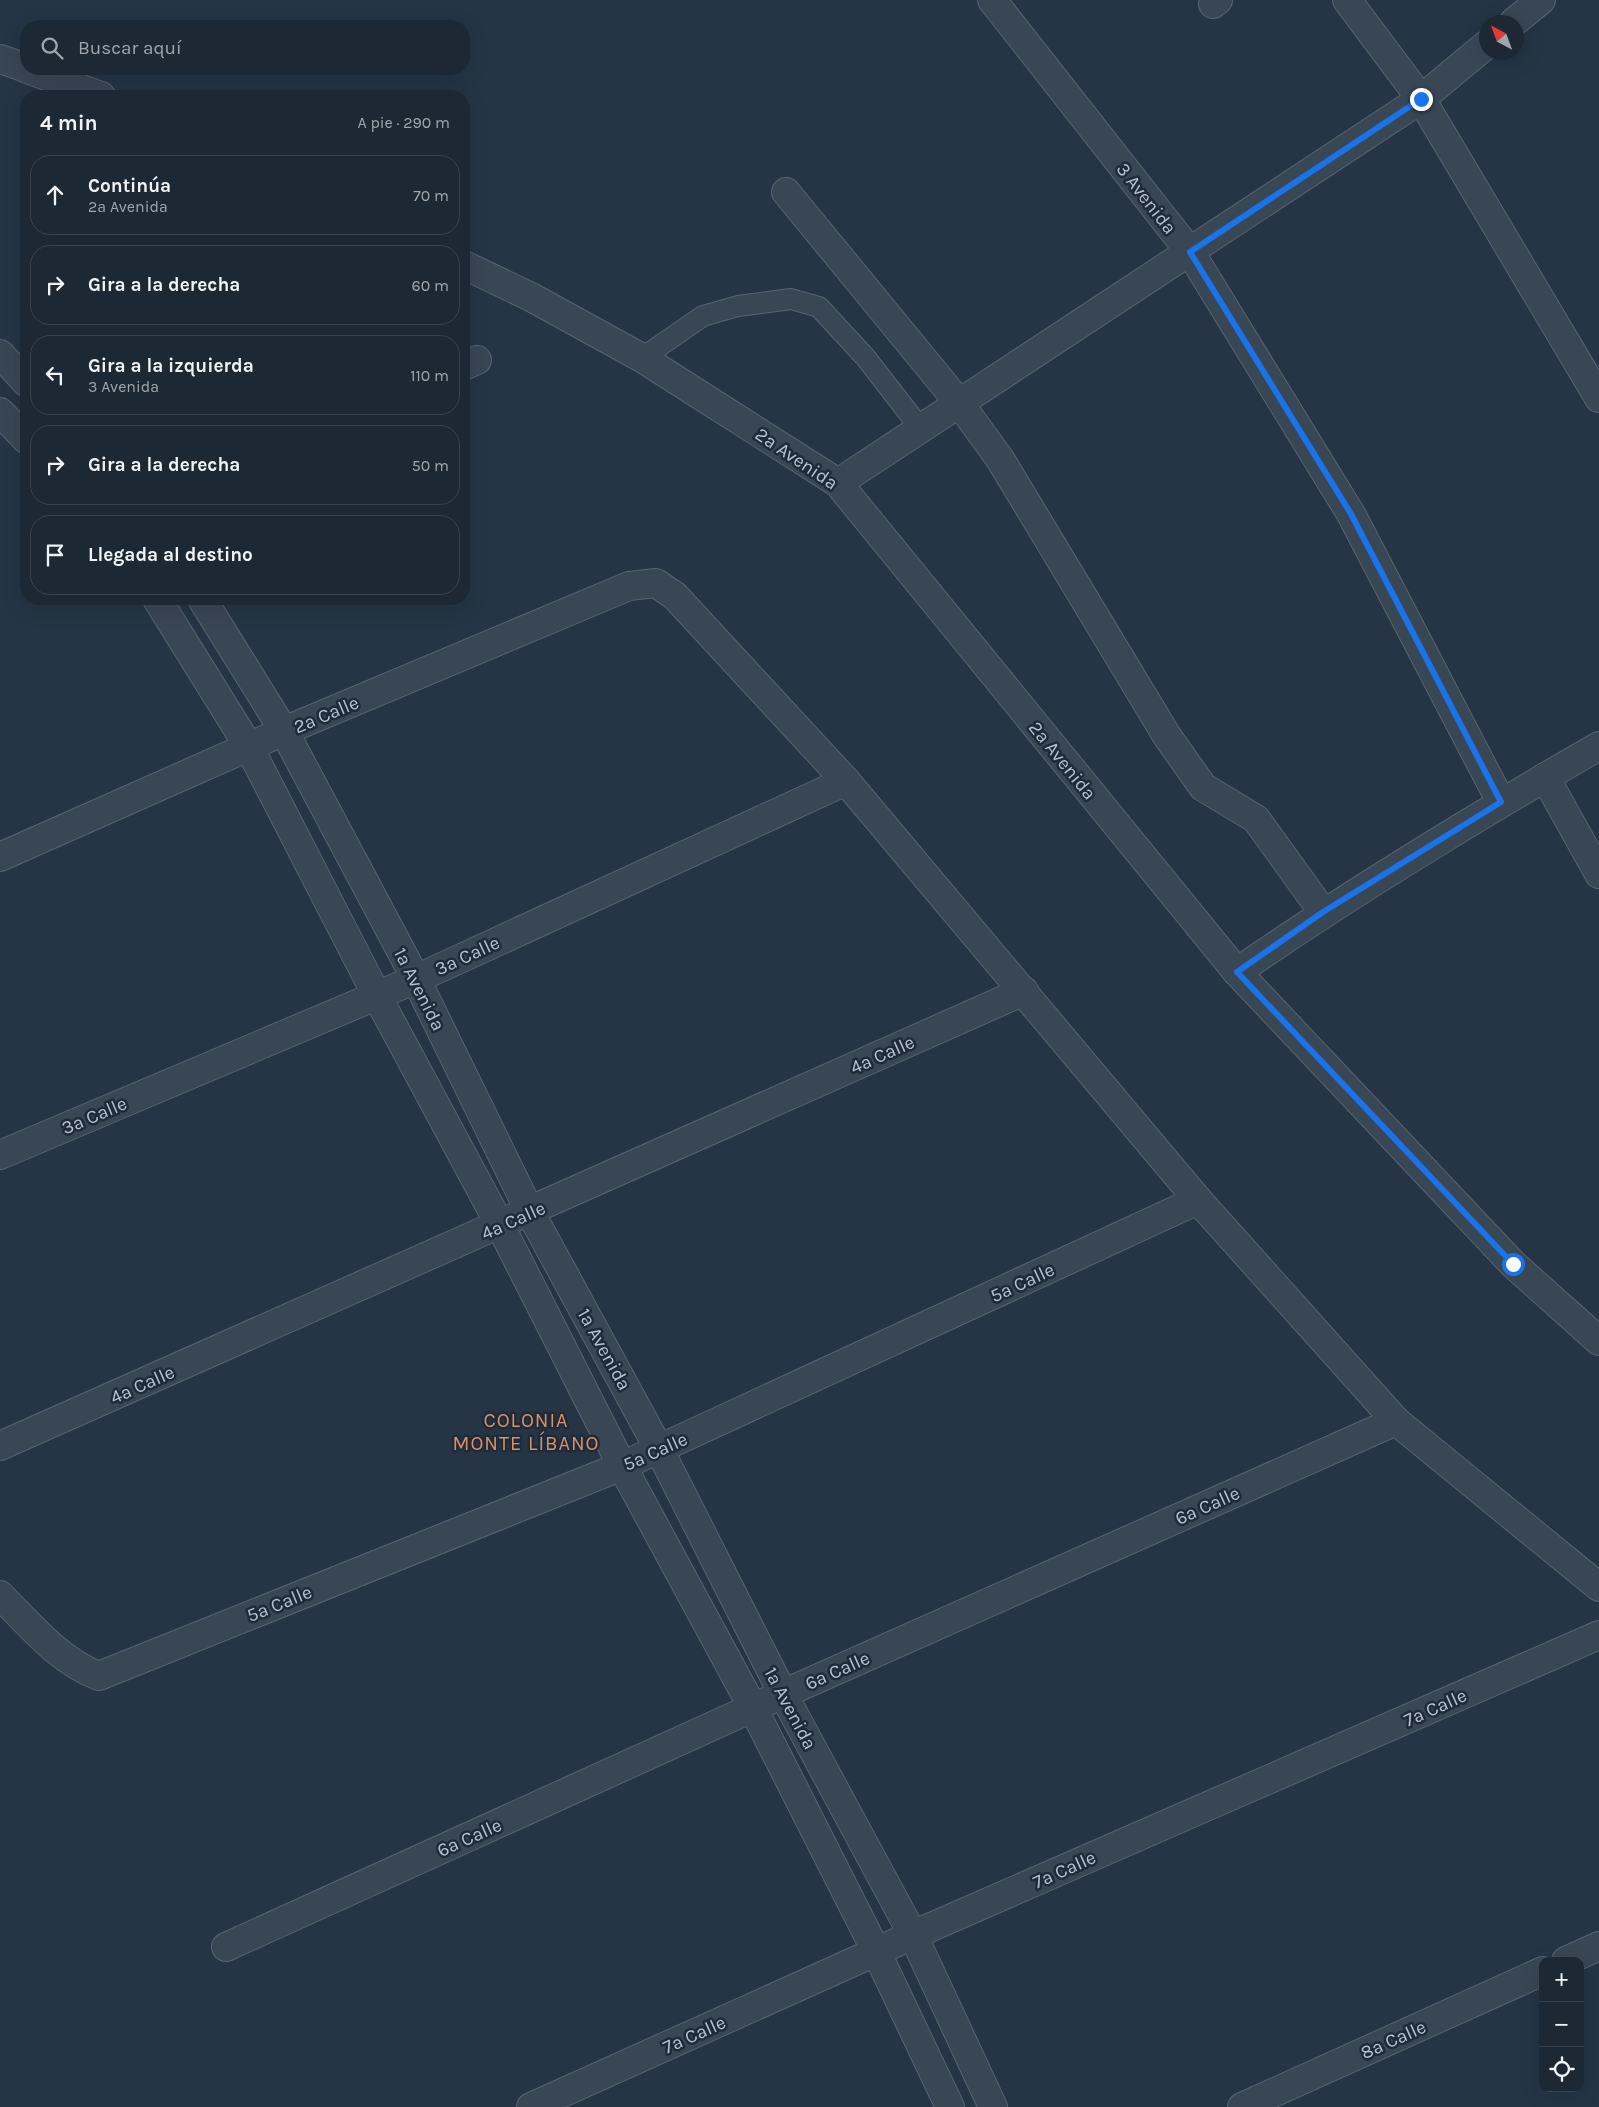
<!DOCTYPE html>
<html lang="es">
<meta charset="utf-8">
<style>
body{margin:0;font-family:Karla,sans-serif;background:#293440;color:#f1f3f6}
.controls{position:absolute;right:15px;bottom:15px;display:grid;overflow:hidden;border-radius:10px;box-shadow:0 5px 20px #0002}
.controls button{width:45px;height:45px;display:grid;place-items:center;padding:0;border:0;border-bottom:1px solid #3a444f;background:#1c2834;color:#f1f3f6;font:25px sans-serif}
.compass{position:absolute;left:1479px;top:15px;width:45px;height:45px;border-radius:50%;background:#1c2834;box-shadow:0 5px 20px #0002;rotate:319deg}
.stop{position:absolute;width:15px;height:15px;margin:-11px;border:4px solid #1a73e8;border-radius:50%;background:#fff}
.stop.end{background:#1a73e8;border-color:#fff;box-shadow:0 1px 5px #0008}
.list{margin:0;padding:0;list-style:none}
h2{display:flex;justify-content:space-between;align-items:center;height:65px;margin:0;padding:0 20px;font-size:21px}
h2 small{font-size:16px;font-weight:400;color:#a0a6ac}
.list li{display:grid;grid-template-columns:32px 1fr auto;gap:15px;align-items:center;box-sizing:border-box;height:80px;margin:0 10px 10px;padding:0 10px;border:1px solid #3a444f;border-radius:20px}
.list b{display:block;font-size:19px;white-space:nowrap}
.list p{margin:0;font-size:16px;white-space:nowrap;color:#a0a6ac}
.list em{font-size:16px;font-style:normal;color:#a0a6ac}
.icon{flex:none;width:28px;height:28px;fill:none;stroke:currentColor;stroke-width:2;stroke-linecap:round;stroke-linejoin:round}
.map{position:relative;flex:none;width:1599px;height:2107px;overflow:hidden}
.search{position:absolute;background:#1c2834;box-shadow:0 5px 20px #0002;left:20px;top:20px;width:450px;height:55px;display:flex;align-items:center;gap:12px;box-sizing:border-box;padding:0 18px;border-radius:20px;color:#a0a6ac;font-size:19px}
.panel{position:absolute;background:#1c2834;box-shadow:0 5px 20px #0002;left:20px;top:90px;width:450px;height:515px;border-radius:20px}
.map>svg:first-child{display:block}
</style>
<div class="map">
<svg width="1599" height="2107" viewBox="0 0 1599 2107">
<rect width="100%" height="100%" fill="#253545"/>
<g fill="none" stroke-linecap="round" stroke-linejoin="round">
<defs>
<path id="service" d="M642 358 703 316 738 306 791 299 819 307 866 358 921 429"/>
<g id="minor">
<path d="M992 0 1190 252 1351 514 1501 802"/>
<path d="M1347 0 1421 99 1599 398"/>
<path d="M1213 4 1218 0"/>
<path d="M1514 22 1541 0"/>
<path d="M786 192 960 404 1000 459 1167 736 1203 787 1256 819 1323 912"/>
<path d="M0 354 26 382"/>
<path d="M464 366 477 360"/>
<path d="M0 412 26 439"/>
<path d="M838 483 1421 99 1486 45"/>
<path d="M157 599 249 747 377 996 500 1225 622 1466 753 1708 876 1951 950 2107"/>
<path d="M202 599 284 731 416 979 530 1212 659 1449 783 1694 913 1935 993 2107"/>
<path d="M1545 777 1599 874"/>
<path d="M0 857 284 731 629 586 656 583 675 596 846 781 1198 1200 1396 1421 1599 1587"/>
<path d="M1237 972C1354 891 1476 817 1599 746"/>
<path d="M0 1155 416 979 846 781"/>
<path d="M0 1446 1024 991"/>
<path d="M0 1595C30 1625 59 1661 99 1676L622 1466 1198 1200"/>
<path d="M226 1947 783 1694 1396 1421"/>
<path d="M1566 1961 1599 1946"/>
<path d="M531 2107 913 1935 1599 1635"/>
<path d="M1242 2107 1543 1971"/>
</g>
<g id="tertiary">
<path d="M0 59 26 68"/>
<path d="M27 69 101 96"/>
<path d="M464 265 531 297 642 358 838 483 1237 972 1513 1264 1599 1341"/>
</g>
</defs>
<use href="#service" stroke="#586472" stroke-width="22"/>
<use href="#minor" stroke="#586472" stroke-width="30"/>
<use href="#tertiary" stroke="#586472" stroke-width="30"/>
<use href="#service" stroke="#394654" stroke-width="20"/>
<use href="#minor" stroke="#394654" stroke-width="28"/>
<use href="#tertiary" stroke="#394654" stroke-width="28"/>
</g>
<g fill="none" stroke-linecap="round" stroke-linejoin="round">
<path stroke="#1a73e8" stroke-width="6" d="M1421 99 1190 252 1351 514 1501 802 1323 912 1237 972 1513 1264"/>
</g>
<g text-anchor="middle" stroke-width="5" stroke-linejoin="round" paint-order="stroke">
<g font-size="19" fill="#b7c1ce" stroke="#1e2b3a">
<text transform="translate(1147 198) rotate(52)" y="7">3 Avenida</text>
<text transform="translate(797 458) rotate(34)" y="7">2a Avenida</text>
<text transform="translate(326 714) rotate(-23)" y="7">2a Calle</text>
<text transform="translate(1063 760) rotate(51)" y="7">2a Avenida</text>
<text transform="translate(467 955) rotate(-25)" y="7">3a Calle</text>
<text transform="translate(420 989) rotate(63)" y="7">1a Avenida</text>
<text transform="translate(882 1054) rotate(-24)" y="7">4a Calle</text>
<text transform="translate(94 1115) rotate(-23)" y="7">3a Calle</text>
<text transform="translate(513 1220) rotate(-24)" y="7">4a Calle</text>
<text transform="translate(1022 1282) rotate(-25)" y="7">5a Calle</text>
<text transform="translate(605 1349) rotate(61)" y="7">1a Avenida</text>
<text transform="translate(142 1384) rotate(-24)" y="7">4a Calle</text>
<text transform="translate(655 1451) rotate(-24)" y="7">5a Calle</text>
<text transform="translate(1207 1505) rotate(-24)" y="7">6a Calle</text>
<text transform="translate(279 1603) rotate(-22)" y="7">5a Calle</text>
<text transform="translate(837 1670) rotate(-24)" y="7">6a Calle</text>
<text transform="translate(1435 1707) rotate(-24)" y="7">7a Calle</text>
<text transform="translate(791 1708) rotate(62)" y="7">1a Avenida</text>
<text transform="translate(469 1837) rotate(-24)" y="7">6a Calle</text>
<text transform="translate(1064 1869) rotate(-24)" y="7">7a Calle</text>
<text transform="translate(694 2034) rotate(-24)" y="7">7a Calle</text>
<text transform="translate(1393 2039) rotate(-24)" y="7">8a Calle</text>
</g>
<g font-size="20" letter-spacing="1" fill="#df8f61" stroke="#1e2b3a">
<text x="526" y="1427">COLONIA<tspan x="526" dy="23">MONTE LÍBANO</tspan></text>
</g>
</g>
</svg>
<div class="controls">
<button>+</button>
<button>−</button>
<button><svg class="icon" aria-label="locate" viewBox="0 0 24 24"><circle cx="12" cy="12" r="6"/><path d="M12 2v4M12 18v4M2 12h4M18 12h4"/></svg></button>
</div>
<svg class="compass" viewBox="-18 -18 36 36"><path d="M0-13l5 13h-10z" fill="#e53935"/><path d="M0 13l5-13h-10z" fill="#a0a6ac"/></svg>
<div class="stop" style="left:1513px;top:1264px"></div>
<div class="stop end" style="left:1421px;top:99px"></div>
<div class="search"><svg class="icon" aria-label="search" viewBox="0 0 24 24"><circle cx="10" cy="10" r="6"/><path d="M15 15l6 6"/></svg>Buscar aquí</div>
<section class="panel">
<h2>4 min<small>A pie · 290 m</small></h2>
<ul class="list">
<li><svg class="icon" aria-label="ahead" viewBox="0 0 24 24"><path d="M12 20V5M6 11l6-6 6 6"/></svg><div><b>Continúa</b><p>2a Avenida</p></div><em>70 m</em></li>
<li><svg class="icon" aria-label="right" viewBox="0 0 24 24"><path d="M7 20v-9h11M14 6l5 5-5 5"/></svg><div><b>Gira a la derecha</b></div><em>60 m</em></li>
<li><svg class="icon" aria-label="left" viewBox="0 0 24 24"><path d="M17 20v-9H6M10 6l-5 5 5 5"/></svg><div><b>Gira a la izquierda</b><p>3 Avenida</p></div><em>110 m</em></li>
<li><svg class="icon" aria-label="right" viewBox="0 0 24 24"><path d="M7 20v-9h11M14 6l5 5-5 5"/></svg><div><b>Gira a la derecha</b></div><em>50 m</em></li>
<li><svg class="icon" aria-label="arrive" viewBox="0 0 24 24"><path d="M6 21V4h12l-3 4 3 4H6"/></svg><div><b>Llegada al destino</b></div></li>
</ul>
</section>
</div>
